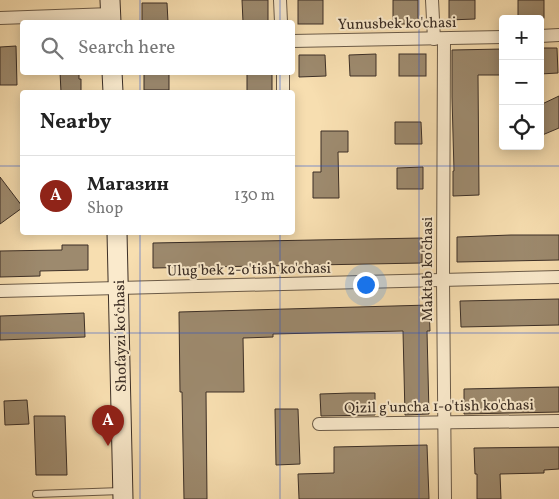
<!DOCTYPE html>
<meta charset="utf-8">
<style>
body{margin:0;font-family:Vollkorn,serif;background:#f6f6f6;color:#222}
.controls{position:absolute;right:15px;top:15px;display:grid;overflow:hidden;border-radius:5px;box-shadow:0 2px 12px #0003}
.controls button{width:45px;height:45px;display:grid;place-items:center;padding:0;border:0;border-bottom:1px solid #e0e0e0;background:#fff;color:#222;font:25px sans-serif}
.you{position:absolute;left:365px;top:284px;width:18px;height:18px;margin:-12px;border:4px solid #fff;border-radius:50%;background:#1a73e8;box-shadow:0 0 0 8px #1a73e833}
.badge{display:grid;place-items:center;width:32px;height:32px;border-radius:50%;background:#8f2418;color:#fff;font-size:16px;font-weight:700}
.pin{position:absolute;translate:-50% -41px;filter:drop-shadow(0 1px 2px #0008)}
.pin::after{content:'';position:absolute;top:26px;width:18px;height:15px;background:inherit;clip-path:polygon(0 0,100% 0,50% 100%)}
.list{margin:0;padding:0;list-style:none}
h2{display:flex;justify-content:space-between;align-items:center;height:65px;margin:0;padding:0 20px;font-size:21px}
h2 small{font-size:16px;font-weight:400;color:#767676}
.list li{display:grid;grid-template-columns:32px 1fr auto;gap:15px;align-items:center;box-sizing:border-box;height:80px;padding:0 20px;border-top:1px solid #e0e0e0}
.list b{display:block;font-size:19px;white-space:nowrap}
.list p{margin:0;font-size:16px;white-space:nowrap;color:#767676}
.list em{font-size:16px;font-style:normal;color:#767676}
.icon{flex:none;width:28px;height:28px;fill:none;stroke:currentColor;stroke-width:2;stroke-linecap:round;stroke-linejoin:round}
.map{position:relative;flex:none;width:559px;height:499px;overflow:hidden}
.search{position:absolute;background:#fff;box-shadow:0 2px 12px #0003;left:20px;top:20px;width:275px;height:55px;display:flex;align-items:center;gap:12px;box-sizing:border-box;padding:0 18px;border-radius:5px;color:#767676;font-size:19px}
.panel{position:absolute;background:#fff;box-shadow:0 2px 12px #0003;left:20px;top:90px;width:275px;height:145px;border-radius:5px}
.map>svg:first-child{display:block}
</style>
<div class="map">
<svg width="559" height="499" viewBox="0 0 559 499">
<rect width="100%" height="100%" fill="#f7deb0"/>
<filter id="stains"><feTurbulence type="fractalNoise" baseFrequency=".004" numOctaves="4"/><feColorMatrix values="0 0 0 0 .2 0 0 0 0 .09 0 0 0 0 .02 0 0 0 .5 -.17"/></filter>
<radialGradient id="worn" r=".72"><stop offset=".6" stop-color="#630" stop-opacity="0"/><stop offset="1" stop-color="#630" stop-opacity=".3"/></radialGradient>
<g fill="#9d8a6e" stroke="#3c2f26">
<path d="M242 0H268V21L243 22Z"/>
<rect x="298" y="0" width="25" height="24"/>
<rect x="393" y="0" width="25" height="24"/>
<path d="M449 0H475V19L449 20Z"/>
<rect x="518" y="0" width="26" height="18"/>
<path d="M142 3H167L168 22H142Z"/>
<path d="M16 46 17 85H0V47Z"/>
<path d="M540 48H557L558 73 540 74Z"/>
<path d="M503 49V75H478L479 195 453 196V171H454L452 97V50Z"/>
<path d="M376 54V76H350L349 55Z"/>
<rect x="399" y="54" width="27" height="22"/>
<path d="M299 55H325L326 76 299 77Z"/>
<path d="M60 72H79V79H81V92H61Z"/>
<rect x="144" y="72" width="25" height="18"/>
<rect x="247" y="72" width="25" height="20"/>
<path d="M559 96V128L540 136V105Z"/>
<path d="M395 122H421L422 144H395Z"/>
<path d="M321 131H348V152H338L339 198H313V172H321Z"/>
<path d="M423 167V189H397V168Z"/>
<path d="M0 177 22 206V208L0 224Z"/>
<path d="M511 235H559V260L457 262V237Z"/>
<path d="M422 238V263L153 268V243Z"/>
<path d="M62 245H88V270L40 271V276L0 277V251L62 250Z"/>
<path d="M559 299V325L461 327 460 301Z"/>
<path d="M429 305 430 331H427L429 414 405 415 403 331 273 334V337L243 338 244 392H206L207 499H184L182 392H180L179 312Z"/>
<path d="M84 313 85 337 0 340V316Z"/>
<path d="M559 387V412L464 414V389Z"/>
<path d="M351 393H375V415L321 416 320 394Z"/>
<path d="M27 400 29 424 5 425 4 401Z"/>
<path d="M275 409H298L300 464 276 465Z"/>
<path d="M34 416H65L67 475H36Z"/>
<path d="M427 445 429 499H299L298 474 334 473V447Z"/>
<path d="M559 447V469L544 470V473L500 474 501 499H477V474H475L474 448Z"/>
</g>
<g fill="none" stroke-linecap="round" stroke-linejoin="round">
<defs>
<path id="lane" d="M36 494 121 491"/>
<g id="street">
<path d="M280 0 281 22"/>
<path d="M432 0 434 39"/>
<path d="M0 18 111 14"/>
<path d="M540 36 559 35"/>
<path d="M444 39 443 280 445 499"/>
<path d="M292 41 503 37"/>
<path d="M283 72V92"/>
<path d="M0 291 559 277"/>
<path d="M319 424 559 421"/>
</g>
<g id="secondary">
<path d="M110 0 111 22"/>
<path d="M112 72 113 92"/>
<path d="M117 232 123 499"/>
</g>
</defs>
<use href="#lane" stroke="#6b5b48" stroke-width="8"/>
<use href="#street" stroke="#6b5b48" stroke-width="14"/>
<use href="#secondary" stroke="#3c2f26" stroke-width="21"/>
<use href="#lane" stroke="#faeacc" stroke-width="6"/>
<use href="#street" stroke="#faeacc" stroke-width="12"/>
<use href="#secondary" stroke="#faeacc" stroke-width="19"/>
</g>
<path fill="none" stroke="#1d4ed8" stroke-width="1" stroke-opacity="0.55" d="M140 0V22M280 0V22M419 0V499M140 72V92M280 72V92M0 166H22M292 166H559M140 232V499M280 232V499M0 333H559"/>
<g text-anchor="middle" stroke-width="4" stroke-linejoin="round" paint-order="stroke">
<g font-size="15" fill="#3c2f26" stroke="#faeacc">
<text transform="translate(397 23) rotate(-1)" y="5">Yunusbek ko'chasi</text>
<text transform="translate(249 269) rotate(-1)" y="5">Ulug'bek 2-o'tish ko'chasi</text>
<text transform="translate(427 269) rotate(-90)" y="5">Maktab ko'chasi</text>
<text transform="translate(120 336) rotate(-91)" y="5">Shofayzi koʻchasi</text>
<text transform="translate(439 406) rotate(-1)" y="5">Qizil g'uncha 1-o'tish ko'chasi</text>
</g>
</g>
<rect width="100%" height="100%" filter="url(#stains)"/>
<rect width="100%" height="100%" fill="url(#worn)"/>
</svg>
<div class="controls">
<button>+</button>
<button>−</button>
<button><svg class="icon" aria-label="locate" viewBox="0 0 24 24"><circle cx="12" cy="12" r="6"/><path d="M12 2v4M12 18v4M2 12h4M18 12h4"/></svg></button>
</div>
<div class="you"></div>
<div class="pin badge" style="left:108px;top:446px">A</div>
<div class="search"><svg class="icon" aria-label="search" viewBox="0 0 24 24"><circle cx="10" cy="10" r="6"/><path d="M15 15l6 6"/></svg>Search here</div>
<section class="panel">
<h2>Nearby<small></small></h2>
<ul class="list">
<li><span class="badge">A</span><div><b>Магазин</b><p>Shop</p></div><em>130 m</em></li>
</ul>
</section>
</div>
